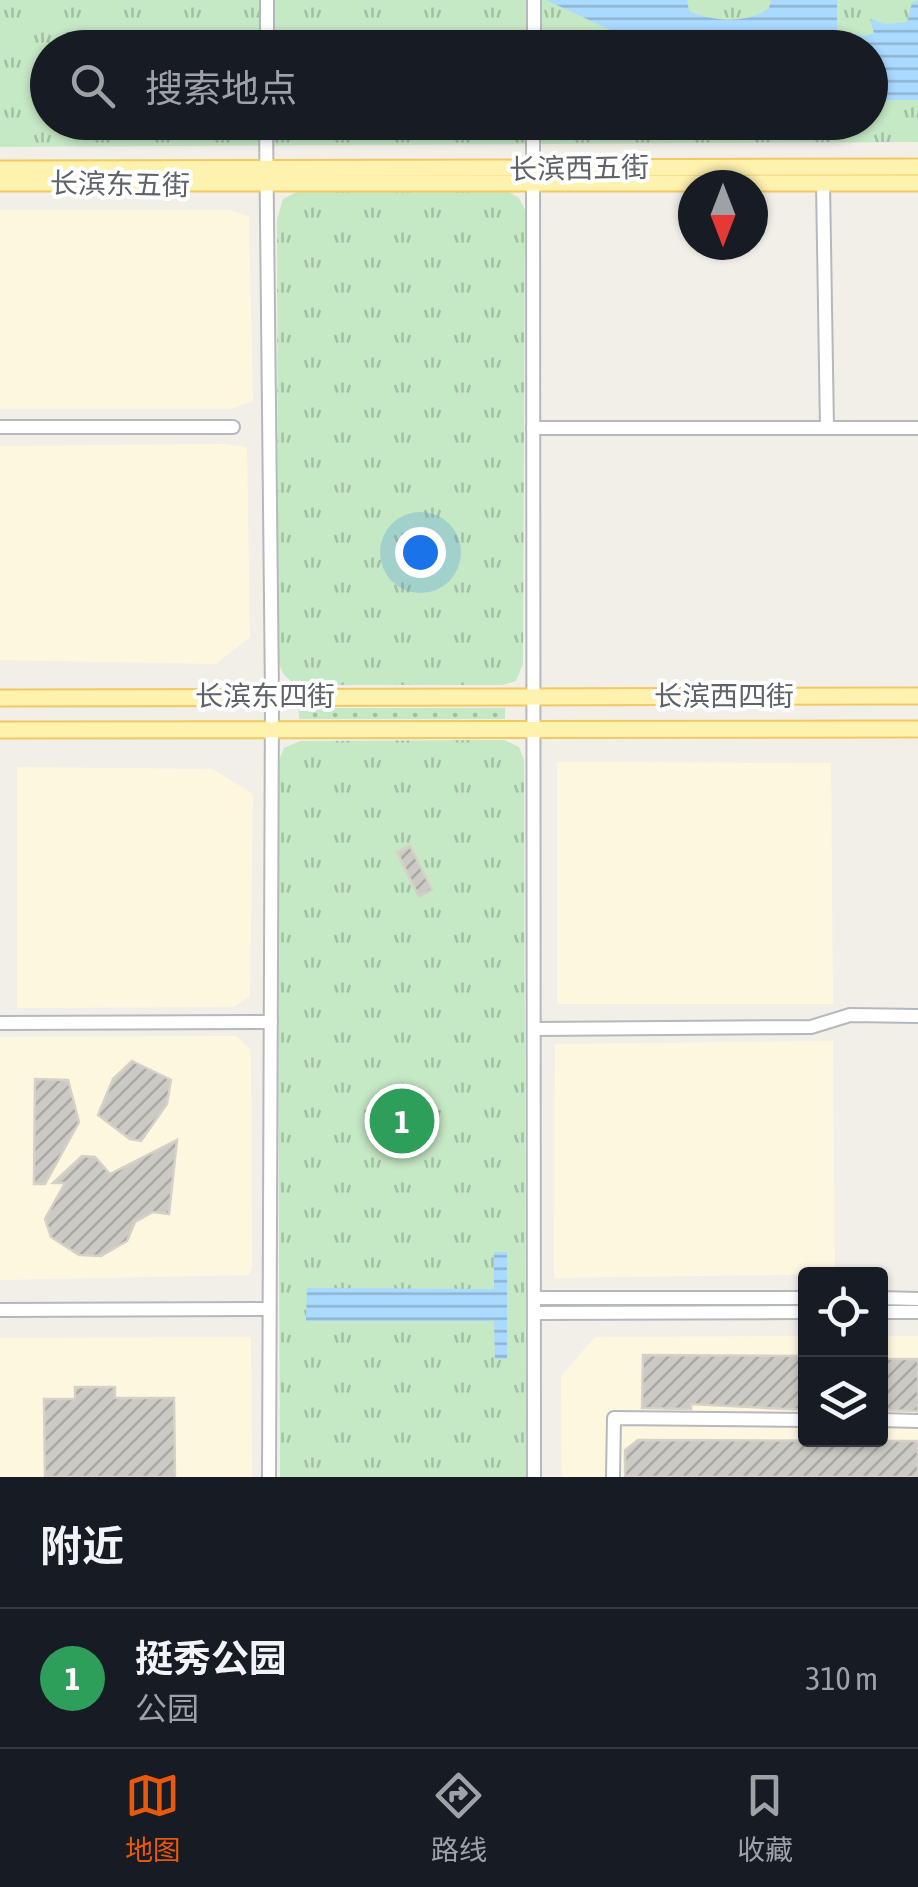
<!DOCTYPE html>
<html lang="zh">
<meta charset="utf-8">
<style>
body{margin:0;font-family:"Asap Condensed","Noto Sans SC",sans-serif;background:#20242c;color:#f1f3f6}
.controls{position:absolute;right:30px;bottom:30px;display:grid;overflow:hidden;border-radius:10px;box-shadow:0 2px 8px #0004}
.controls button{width:90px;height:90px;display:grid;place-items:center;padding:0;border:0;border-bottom:2px solid #363941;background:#171b24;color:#f1f3f6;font:50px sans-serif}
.compass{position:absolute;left:678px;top:170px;width:90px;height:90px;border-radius:50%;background:#171b24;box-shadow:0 2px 8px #0004;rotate:180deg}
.you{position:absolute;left:420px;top:552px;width:35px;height:35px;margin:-25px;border:8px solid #fff;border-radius:50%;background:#1a73e8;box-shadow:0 0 0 15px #1a73e833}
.badge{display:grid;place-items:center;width:65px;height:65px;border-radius:50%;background:#ea580c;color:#fff;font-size:32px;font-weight:700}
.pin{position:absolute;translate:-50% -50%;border:5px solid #fff;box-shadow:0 2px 10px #0006}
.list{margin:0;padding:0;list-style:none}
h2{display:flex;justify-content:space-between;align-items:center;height:130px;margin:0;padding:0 40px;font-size:42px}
h2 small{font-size:32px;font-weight:400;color:#9ea1a6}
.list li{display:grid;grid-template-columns:65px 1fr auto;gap:30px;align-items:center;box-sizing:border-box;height:140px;padding:0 40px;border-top:2px solid #363941}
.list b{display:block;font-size:38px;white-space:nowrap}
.list p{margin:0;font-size:32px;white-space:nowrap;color:#9ea1a6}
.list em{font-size:32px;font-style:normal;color:#9ea1a6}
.icon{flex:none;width:55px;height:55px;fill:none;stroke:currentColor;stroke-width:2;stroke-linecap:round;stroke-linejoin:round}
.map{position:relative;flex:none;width:918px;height:1477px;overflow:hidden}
.search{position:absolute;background:#171b24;box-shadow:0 2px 8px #0004;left:30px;right:30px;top:30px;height:110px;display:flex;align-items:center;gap:25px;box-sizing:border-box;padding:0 35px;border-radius:55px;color:#9ea1a6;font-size:38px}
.sheet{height:270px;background:#171b24}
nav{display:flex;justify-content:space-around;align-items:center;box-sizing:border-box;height:140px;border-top:2px solid #363941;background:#171b24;font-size:28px;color:#9ea1a6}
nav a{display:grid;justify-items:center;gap:5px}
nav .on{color:#ea580c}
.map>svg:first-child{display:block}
</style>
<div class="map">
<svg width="918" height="1477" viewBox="0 0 918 1477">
<defs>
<pattern id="grass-dots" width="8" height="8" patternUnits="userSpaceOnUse" patternTransform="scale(2.5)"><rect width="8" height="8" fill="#c5e8c5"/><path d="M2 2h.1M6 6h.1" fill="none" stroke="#a3c0a4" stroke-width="1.8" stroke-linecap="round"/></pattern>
<pattern id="park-tufts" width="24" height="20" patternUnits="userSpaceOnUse" patternTransform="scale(2.5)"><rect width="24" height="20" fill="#c5e8c5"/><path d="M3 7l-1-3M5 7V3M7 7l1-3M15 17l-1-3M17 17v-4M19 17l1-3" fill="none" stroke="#a3c0a4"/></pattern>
<pattern id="water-rules" width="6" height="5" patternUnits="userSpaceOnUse" patternTransform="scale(2.5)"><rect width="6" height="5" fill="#aadaff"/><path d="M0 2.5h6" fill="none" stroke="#8eb4d2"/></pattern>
<pattern id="building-hatch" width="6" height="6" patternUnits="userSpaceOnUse" patternTransform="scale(2.5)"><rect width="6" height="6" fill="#cccac5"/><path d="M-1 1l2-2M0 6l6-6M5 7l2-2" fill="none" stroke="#a9a8a4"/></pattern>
</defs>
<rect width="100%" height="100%" fill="#f1efe8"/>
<g fill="#fef7e0">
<path d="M0 210H229L249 216 253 401 231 409H0Z"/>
<path d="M224 444 247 447 250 637 216 664 0 660V446Z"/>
<path d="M557 762 831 763 833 1004H557Z"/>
<path d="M17 767 212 769 253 794 250 996 234 1007 17 1008Z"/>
<path d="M236 1036 251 1050 252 1268 249 1275 0 1280V1037Z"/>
<path d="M833 1041 835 1274 554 1278 555 1044Z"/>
<path d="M805 1336 806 1440H880L881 1336H918V1477H562L561 1376 595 1337Z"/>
<path d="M251 1337 252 1477H0V1338Z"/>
</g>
<rect fill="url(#grass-dots)" x="299" y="708" width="206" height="11"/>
<g fill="url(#park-tufts)" fill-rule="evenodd">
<path d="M0 0H918V142L0 147ZM48 48H870V122H48Z"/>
<path d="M506 190 519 198 525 210 523 664 516 681 503 685H301C285 679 281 674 278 657L277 219 283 199 299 191Z"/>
<path d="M504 740 519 747 524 760 526 1477H280L277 765 284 748 300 741Z"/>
</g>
<g fill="url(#water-rules)">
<path d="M546 0H687L689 11C713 22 747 24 769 8L771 0H837V31L865 36 874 33 870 19 886 24 907 22 912 3 918 0V100H871L870 48 673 47 671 41H634Z"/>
<path d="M494 1252H507V1359H495L494 1321H306L307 1288 494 1289Z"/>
</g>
<g fill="url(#building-hatch)" stroke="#d6d1c6" stroke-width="2.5">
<path d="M410 846 432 890 419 897 397 852Z"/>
<path d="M132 1061 171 1080 167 1104 141 1141 130 1139 98 1115 113 1079Z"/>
<path d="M35 1079 68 1080 79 1122 45 1184H34Z"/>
<path d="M177 1140 169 1214 153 1212 135 1222 127 1241 101 1256 79 1255 51 1237 45 1219 65 1183H53L82 1156 95 1157 110 1174Z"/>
<path d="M643 1355 806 1356V1410L691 1404V1409L642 1408Z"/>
<path d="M880 1359H918V1411L880 1410Z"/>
<path d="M75 1387H115V1398H174L175 1477H45L44 1399H75Z"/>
<path d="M638 1440 918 1441V1477H625V1450Z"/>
</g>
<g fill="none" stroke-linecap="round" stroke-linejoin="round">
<defs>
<g id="minor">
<path d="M267 48V0"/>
<path d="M534 48V0"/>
<path d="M266 122 272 696 269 1477"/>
<path d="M533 122 534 1477"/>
<path d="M823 183 827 428"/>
<path d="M0 427H233"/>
<path d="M533 428H918"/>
<path d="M0 1023 271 1022"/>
<path d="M535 1029 811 1027 850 1015 918 1016"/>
<path d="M535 1298H806"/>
<path d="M880 1298 918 1299"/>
<path d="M0 1310 269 1309"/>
<path d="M880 1312H918"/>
<path d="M535 1313 806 1312"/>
<path d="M880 1420 918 1421"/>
<path d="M613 1477 614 1418 806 1420"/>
</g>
<g id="major">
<path d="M0 169 918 167"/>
<path d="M0 183H918"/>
<path d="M0 698 918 696"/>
<path d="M0 730 918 729"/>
</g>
</defs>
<use href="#minor" stroke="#b5b8bc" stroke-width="16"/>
<use href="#major" stroke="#f2c960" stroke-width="19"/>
<use href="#minor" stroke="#fff" stroke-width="12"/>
<use href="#major" stroke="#fff2af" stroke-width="15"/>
</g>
<g text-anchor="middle" stroke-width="8" stroke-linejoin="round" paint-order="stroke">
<g font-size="28" fill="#5f6368" stroke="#fff">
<text transform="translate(579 168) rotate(-1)" y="10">长滨西五街</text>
<text transform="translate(120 184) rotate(1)" y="10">长滨东五街</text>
<text x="265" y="706">长滨东四街</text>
<text x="724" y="706">长滨西四街</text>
</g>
</g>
</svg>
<div class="controls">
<button><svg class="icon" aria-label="locate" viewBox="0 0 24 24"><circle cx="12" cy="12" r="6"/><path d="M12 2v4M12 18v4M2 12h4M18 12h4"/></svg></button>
<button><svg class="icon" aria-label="layers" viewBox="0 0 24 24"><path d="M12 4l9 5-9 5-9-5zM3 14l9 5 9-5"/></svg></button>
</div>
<svg class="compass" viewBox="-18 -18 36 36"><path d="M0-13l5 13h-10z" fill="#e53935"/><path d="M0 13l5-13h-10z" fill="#9ea1a6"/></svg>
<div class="you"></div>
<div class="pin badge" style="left:402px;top:1121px;background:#2e9e5b">1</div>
<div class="search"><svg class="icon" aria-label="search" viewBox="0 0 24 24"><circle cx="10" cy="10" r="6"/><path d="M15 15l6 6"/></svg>搜索地点</div>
</div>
<section class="sheet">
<h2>附近<small></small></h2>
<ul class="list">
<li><span class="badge" style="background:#2e9e5b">1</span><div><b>挺秀公园</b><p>公园</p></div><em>310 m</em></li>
</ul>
</section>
<nav>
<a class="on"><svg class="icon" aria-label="map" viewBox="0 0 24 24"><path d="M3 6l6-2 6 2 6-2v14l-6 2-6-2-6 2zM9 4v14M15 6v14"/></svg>地图</a>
<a><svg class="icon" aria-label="directions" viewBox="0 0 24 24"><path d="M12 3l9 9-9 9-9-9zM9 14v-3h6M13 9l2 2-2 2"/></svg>路线</a>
<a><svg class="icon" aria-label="saved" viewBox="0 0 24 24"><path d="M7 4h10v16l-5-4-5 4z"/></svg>收藏</a>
</nav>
